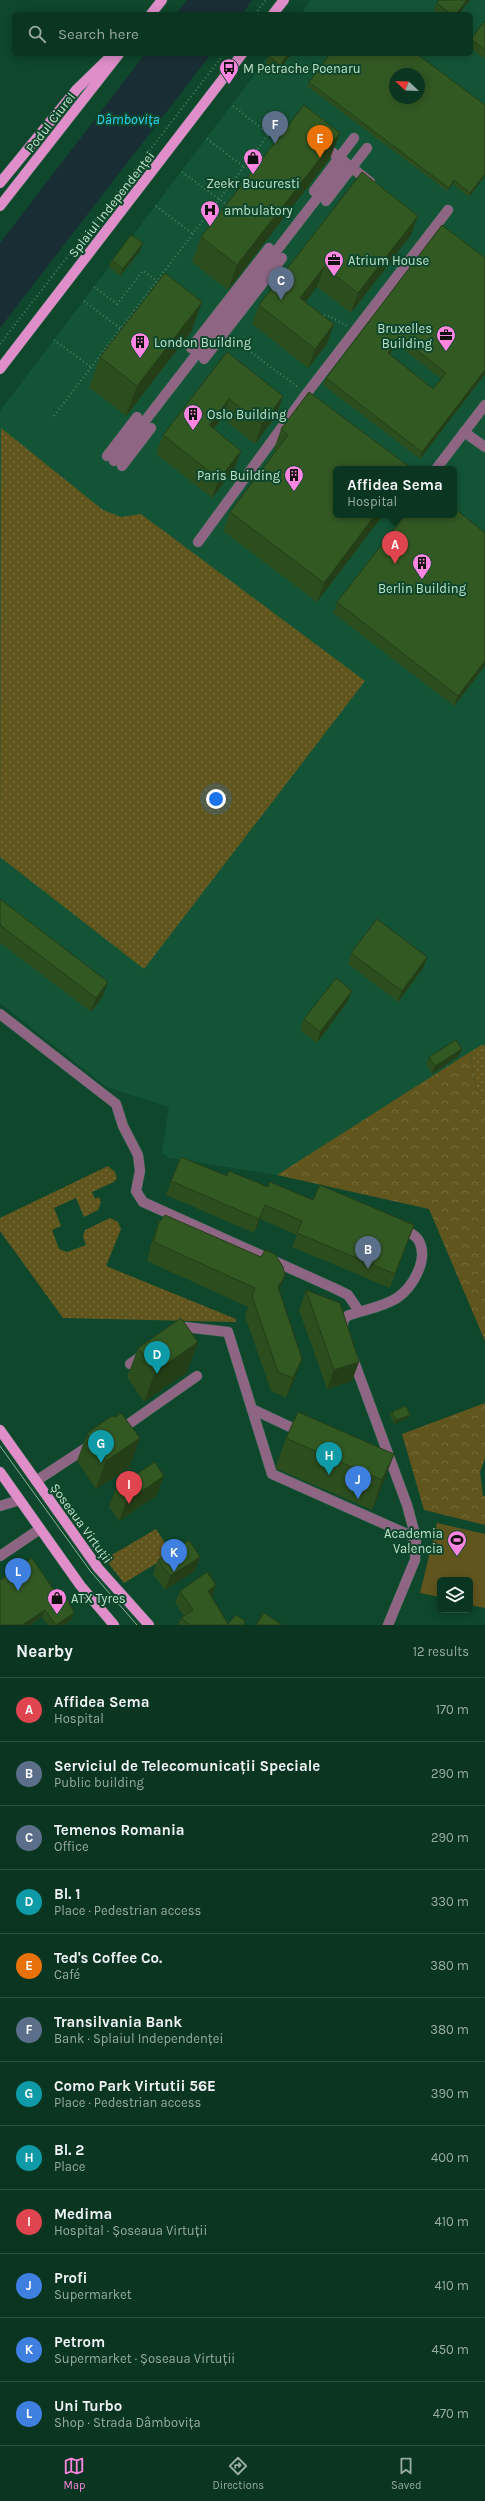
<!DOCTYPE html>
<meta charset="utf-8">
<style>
body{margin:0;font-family:Karla,sans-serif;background:#133d2a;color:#f1f3f6}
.controls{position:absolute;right:12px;bottom:12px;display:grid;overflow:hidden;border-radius:6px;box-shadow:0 2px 10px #0003}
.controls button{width:36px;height:36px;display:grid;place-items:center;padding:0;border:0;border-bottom:1px solid #2a503f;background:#0a3521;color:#f1f3f6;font:20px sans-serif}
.compass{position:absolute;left:389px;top:68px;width:36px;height:36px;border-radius:50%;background:#0a3521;box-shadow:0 2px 10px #0003;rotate:293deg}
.you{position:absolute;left:216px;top:799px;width:14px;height:14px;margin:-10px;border:3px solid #fff;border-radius:50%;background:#1a73e8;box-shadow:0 0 0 6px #1a73e833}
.badge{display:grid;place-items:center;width:26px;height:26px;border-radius:50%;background:#fe85e0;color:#fff;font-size:13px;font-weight:700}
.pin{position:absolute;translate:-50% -33px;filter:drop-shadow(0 1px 2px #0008)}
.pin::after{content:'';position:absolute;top:21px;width:14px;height:12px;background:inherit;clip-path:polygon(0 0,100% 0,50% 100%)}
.popup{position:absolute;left:333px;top:466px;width:124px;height:52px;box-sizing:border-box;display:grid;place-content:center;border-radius:6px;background:#0a3521;filter:drop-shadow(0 1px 3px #0005);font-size:13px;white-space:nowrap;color:#99aba5}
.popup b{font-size:15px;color:#f1f3f6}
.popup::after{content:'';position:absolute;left:50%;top:100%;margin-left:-8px;border:8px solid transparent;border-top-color:#0a3521}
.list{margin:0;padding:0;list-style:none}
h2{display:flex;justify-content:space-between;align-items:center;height:52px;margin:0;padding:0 16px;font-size:17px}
h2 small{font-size:13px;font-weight:400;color:#99aba5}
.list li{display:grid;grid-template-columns:26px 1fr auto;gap:12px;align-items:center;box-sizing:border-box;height:64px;padding:0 16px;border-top:1px solid #2a503f}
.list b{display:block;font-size:15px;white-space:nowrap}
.list p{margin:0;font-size:13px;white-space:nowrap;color:#99aba5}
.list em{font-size:13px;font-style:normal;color:#99aba5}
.icon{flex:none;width:22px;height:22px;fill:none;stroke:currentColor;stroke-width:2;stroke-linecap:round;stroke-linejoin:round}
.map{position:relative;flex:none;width:485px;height:1625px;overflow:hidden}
.search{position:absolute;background:#0a3521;box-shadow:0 2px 10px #0003;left:12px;right:12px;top:12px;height:44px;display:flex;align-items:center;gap:10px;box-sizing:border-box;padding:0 14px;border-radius:6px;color:#99aba5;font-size:15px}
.sheet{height:820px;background:#0a3521}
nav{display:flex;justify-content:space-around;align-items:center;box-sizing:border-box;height:56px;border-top:1px solid #2a503f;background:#0a3521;font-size:11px;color:#99aba5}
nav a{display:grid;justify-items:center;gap:2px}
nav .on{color:#fe85e0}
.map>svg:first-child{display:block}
</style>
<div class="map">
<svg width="485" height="1625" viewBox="0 0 485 1625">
<defs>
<pattern id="grass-dots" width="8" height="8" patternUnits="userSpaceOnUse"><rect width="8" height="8" fill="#61551e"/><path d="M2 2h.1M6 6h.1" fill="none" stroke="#766d3d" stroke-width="1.8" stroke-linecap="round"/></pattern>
<pattern id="forest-crowns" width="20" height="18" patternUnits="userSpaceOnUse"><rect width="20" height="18" fill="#61551e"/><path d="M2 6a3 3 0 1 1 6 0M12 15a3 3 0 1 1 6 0" fill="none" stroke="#766d3d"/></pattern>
</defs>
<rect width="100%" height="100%" fill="#0e472c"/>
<path fill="#145436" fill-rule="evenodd" d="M311 0H485V1045L470 1052 277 1175 169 1158 162 1153 169 1107 106 1087 0 1003V411L270 54H471V14H301ZM395 74H419V98H395ZM336 469H454V515H336Z"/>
<g fill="url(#grass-dots)">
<path d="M1 428 103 510 121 517 141 514 365 681 144 969 0 857Z"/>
<path d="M482 1045H485V1097L476 1090 470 1052Z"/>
<path d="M108 1166 115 1172 117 1178 114 1182 92 1192 95 1199 99 1197 101 1202 98 1210 84 1217 76 1198 54 1208 61 1226 52 1230 59 1249 67 1252 86 1245 83 1236 85 1230 110 1218 118 1222 121 1229 106 1266 236 1319V1322L63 1318 0 1231V1218Z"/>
<path d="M156 1529 172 1554 124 1583 105 1559Z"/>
</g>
<g fill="url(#forest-crowns)">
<path d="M470 1052 476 1090 485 1097V1341L429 1209 277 1175Z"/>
<path d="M485 1403V1458L480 1472 483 1496H485V1525L424 1510 402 1434Z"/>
</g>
<path fill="#61551e" d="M437 1523 485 1534V1608L470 1605V1580H440V1597L420 1593Z"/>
<g fill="#192e34">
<path d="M187 0H252L242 14H176Z"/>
<path d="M145 54H211L0 328V243Z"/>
</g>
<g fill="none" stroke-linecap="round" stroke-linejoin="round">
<defs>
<g id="minor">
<path d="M323 145 370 182"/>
<path d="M314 191 354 138"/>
<path d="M326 201 367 148"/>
<path d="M191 348 269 248"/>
<path d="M204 359 282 258"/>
<path d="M464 432 485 447"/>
<path d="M107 456 137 417"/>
<path d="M114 461 345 162"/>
<path d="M122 466 151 428"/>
<path d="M436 469 485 405"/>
<path d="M198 542 307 393 448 210"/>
<path d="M0 1014 116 1104 123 1126 138 1155 140 1171 136 1191 143 1202 336 1289 348 1295 359 1311"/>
<path d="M343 1331V1321L347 1316C363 1310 383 1307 397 1298 412 1288 429 1260 419 1241 415 1234 407 1231 399 1228"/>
<path d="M176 1332 185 1327 228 1332 272 1474 416 1538"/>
<path d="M352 1356 407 1505 416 1538 415 1560 388 1625"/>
<path d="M130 1364 143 1355"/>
<path d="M252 1409 303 1433"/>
<path d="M130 1423 197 1376"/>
<path d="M36 1481 92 1444"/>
<path d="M0 1506 20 1500"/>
<path d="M0 1556 40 1529"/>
</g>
<g id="major">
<path d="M151 14 162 0"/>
<path d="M273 14 284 0"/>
<path d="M0 183 77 89 113 54"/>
<path d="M0 206 119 54"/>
<path d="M0 369 242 54"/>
<path d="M0 1430 98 1568 149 1625"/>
<path d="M0 1472 80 1585 114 1625"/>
</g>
</defs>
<use href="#minor" stroke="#31664c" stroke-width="11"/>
<use href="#major" stroke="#31664c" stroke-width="11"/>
<g stroke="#4d7e64" stroke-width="2" stroke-dasharray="1 3" stroke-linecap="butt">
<path d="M255 14 266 0"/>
<path d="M233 106 269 134"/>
<path d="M207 139 244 167"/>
<path d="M182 172 227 205"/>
<path d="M156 206 193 234"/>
<path d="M94 287 117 304 143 271 157 281"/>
<path d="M84 301 121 329"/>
<path d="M320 315 329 316 347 326"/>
<path d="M232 338 299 388"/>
<path d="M54 340 91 367"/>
<path d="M0 344 224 54"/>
<path d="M54 416 278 122 288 129"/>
</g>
<use href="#minor" stroke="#8e6683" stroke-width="10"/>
<use href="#major" stroke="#df8ec9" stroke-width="10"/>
<path stroke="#89b29b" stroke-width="1" d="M0 1446 91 1572 137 1625"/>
</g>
<g fill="#2c4d1e" fill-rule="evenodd">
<path d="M470 0 459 14H439L434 10 437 3Z"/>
<path d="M485 21V59L471 49V39Z"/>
<path d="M291 54 278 72 266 64 269 56Z"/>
<path d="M309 82 485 105V176L469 197 453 184 447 191 307 86Z"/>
<path d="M340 133 330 158 228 290 192 262 201 237Z"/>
<path d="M362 172 411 235 351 313 317 287 305 302 327 344 308 368 252 324 259 305Z"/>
<path d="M442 225 485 374 420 459 323 385 326 378ZM397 344 441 379 433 389 390 354Z"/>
<path d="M140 251 120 276 109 267 112 260Z"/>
<path d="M202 302 191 332 126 416 89 387 100 357Z"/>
<path d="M227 352 276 416 255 444 222 418 214 429 241 451 234 470 212 498 156 454 163 435Z"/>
<path d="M309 392 383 515 317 602 223 531 230 512 276 451 274 449 281 429Z"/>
<path d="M485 533V666L454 706 333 613 337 602Z"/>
<path d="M0 899 103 996 91 1012 0 943Z"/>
<path d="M351 953 427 957 423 968 398 1002 348 964Z"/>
<path d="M348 1001 317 1043 300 1030 304 1019Z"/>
<path d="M459 1056 432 1074 426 1064 429 1057Z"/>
<path d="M227 1176 313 1200 414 1225 390 1288 292 1247 297 1235 260 1219 254 1233 166 1195 171 1181Z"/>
<path d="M158 1224 279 1291 295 1378 286 1398 271 1391 245 1316 248 1307 147 1261 151 1244Z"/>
<path d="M306 1290 352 1381 327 1389 299 1310Z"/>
<path d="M138 1348 187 1372 144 1402 127 1377Z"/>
<path d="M392 1412 408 1418 394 1424 390 1415Z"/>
<path d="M87 1433 130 1467 96 1489 77 1461Z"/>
<path d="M287 1436 394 1454 383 1483 372 1510 277 1469 276 1466Z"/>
<path d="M116 1488 157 1495 119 1521 109 1507Z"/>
<path d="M158 1560 195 1571 165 1590 153 1574Z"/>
<path d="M180 1591 212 1597 228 1624 244 1625H178L181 1618 184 1616 175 1603Z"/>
<path d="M60 1599 74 1613 71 1620 64 1625H48L42 1617 30 1625H0Z"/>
</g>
<g fill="#243e18">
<path d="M467 0H470L459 14H456Z"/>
<path d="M288 54H291L278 72 280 65Z"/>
<path d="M340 133 330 158 228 290 237 265Z"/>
<path d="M485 174V176L469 197 470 193Z"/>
<path d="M454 180 453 184 447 191 449 188Z"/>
<path d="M418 216 411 235 351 313 358 293Z"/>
<path d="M143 243 140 251 120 276 123 269Z"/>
<path d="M324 267 317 287 293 318 300 298Z"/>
<path d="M202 302 191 332 126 416 137 386Z"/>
<path d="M334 324 327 344 308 368 315 349Z"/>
<path d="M400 337 397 344 385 360 388 353Z"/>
<path d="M485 370V374L420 459 422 452Z"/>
<path d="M283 396 276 416 255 444 262 424Z"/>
<path d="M229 399 222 418 201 444 209 425Z"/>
<path d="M241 451 234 470 212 498 219 479Z"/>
<path d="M375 515H383L317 602 324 583Z"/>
<path d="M485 661V666L454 706 458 696Z"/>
<path d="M427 957 423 968 398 1002 402 991Z"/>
<path d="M108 982 103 996 91 1012 96 998Z"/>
<path d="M352 991 348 1001 317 1043 320 1032Z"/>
<path d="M462 1049 459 1056 432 1074 435 1066Z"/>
<path d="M265 1205 260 1219 254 1233 259 1219Z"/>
<path d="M285 1276 278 1295V1287Z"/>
<path d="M198 1342 187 1372 144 1402 155 1372Z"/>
<path d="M302 1359 295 1378 286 1398 293 1378Z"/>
<path d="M359 1362 352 1381 327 1389 334 1370Z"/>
<path d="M410 1415 408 1418 394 1424 396 1420Z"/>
<path d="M140 1438 130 1467 96 1489 106 1461Z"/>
<path d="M394 1454 383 1483 372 1510 382 1480Z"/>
<path d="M164 1476 157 1495 119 1521 126 1502Z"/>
<path d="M200 1557 195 1571 165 1590 170 1576Z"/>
<path d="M216 1585 212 1597 208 1591Z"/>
<path d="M45 1610 42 1617 30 1625H22Z"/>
<path d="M74 1613 71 1620 64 1625H56Z"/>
</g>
<g fill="#335923" stroke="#243e18" fill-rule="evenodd">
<path d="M439 0H467L456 14H451L437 3Z"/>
<path d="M485 21V50L471 39Z"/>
<path d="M271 54H288L280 65 269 56Z"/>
<path d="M330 54H417L485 105V174L470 193 454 180 449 188 309 82ZM395 74H419V98H395Z"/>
<path d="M304 105 340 133 237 265 201 237Z"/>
<path d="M362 172 418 216 358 293 324 267 306 290 300 298 334 324 315 349 259 305Z"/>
<path d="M442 225 485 258V370L422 452 326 378ZM400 337 446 373 433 389 388 353Z"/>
<path d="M131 235 143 243 123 269 112 260Z"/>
<path d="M165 273 202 302 137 386 100 357Z"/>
<path d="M227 352 283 396 262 424 229 399 209 425 241 451 219 479 163 435Z"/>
<path d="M309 392 411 468 410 469H336V515H375L324 583 230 512 288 435 281 429Z"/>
<path d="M454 508 485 533V661L458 696 337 602 405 515H454Z"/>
<path d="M0 899 108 982 96 998 0 925Z"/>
<path d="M377 919 427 957 402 991 351 953Z"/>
<path d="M336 978 352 991 320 1032 304 1019Z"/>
<path d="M456 1040 462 1049 435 1066 429 1057Z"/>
<path d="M181 1157 227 1176 229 1171 268 1187 270 1182 313 1200 320 1185 414 1225 395 1274 297 1233 302 1221 265 1205 259 1219 171 1181Z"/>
<path d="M165 1215 261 1257 265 1250 275 1254 283 1267 285 1276 278 1287 302 1359 293 1378 278 1372 252 1296 255 1288 154 1242 158 1224Z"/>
<path d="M306 1290 340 1303 359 1362 334 1370Z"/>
<path d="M181 1318 198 1342 155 1372 138 1348Z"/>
<path d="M406 1406 410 1415 396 1420 392 1412Z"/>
<path d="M298 1412 394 1454 382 1480 288 1439 287 1436Z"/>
<path d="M121 1413 140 1438 106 1461 87 1433 112 1416 116 1417Z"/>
<path d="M155 1462 164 1476 126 1502 116 1488Z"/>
<path d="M189 1540 200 1557 170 1576 158 1560Z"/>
<path d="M32 1558 60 1599 63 1597 69 1602 74 1613 56 1625 45 1610 22 1625H0V1580Z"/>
<path d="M207 1572 216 1585 208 1591 228 1624 236 1615 245 1621 244 1625H190L181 1618 193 1610 180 1591Z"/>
<path d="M264 1613 282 1625H256Z"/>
</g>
<defs>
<symbol id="bus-pin" viewBox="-11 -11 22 30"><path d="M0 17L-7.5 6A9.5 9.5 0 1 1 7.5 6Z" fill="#fe85e0" stroke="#0e472c"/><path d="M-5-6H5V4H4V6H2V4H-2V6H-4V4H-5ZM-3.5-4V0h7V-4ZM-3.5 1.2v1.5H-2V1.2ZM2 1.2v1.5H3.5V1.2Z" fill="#111"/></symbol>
<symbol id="shop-pin" viewBox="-11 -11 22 30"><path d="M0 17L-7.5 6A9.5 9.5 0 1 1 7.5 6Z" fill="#fe85e0" stroke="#0e472c"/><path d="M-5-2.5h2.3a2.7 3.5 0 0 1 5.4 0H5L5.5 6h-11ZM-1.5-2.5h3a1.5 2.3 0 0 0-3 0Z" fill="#111"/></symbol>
<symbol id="hospital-pin" viewBox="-11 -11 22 30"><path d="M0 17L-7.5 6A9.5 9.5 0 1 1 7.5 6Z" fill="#fe85e0" stroke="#0e472c"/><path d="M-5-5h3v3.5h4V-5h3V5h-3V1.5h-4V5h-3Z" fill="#111"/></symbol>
<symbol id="office-pin" viewBox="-11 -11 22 30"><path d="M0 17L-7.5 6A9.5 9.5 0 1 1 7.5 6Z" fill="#fe85e0" stroke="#0e472c"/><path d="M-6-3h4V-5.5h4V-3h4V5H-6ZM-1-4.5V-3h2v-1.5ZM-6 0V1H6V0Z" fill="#111"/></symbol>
<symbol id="building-pin" viewBox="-11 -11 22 30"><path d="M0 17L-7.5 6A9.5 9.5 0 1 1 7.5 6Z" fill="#fe85e0" stroke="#0e472c"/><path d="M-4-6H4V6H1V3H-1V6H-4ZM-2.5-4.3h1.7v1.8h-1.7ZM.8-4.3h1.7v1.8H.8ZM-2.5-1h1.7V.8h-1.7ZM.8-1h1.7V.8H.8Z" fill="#111"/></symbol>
<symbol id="stadium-pin" viewBox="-11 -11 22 30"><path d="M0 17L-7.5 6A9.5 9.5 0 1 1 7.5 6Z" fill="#fe85e0" stroke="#0e472c"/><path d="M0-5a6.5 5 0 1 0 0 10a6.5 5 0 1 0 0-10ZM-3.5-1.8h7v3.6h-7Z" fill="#111"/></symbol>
</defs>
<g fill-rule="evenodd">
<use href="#bus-pin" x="218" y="57" width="22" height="30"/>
<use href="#shop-pin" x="242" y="147" width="22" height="30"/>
<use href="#hospital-pin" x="199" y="199" width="22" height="30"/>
<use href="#office-pin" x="323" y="249" width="22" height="30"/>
<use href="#office-pin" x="435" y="324" width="22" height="30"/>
<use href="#building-pin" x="129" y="331" width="22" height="30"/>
<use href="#building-pin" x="182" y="403" width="22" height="30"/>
<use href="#building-pin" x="283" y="464" width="22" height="30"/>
<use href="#building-pin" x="411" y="552" width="22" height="30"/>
<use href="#stadium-pin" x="446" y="1529" width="22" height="30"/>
<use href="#shop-pin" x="46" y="1587" width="22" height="30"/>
</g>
<g text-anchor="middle" stroke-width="4" stroke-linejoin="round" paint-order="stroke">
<g font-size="13" fill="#bfe1cb" stroke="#0e472c" text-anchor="start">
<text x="243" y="73">M Petrache Poenaru</text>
<text x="253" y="188" text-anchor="middle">Zeekr Bucuresti</text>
<text x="224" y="215">ambulatory</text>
<text x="348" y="265">Atrium House</text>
<text x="432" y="333" text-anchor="end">Bruxelles<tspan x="432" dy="15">Building</tspan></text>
<text x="154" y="347">London Building</text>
<text x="207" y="419">Oslo Building</text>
<text x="280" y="480" text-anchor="end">Paris Building</text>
<text x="422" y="593" text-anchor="middle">Berlin Building</text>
<text x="443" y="1538" text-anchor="end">Academia<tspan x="443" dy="15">Valencia</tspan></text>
<text x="71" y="1603">ATX Tyres</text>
</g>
<g font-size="13" fill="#bfe1cb" stroke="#0e472c">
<text transform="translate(50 122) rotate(-52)" y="5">Podul Ciurel</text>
<text transform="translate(111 204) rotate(-52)" y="5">Splaiul Independenței</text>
<text transform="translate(82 1523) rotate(54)" y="5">Șoseaua Virtuții</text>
</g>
<g font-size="14" font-style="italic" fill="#28d8fe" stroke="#0e472c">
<text x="128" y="124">Dâmbovița</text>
</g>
</g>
</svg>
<div class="controls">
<button><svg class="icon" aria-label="layers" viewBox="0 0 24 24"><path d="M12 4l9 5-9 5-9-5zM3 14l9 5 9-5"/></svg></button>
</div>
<svg class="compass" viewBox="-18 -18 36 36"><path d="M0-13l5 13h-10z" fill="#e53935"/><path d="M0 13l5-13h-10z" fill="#99aba5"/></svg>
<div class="you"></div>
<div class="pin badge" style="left:395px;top:564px;background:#e0444e">A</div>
<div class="popup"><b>Affidea Sema</b>Hospital</div>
<div class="pin badge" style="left:368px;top:1269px;background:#5c6f8a">B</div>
<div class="pin badge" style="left:281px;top:300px;background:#5c6f8a">C</div>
<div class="pin badge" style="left:157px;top:1374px;background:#0f9aa8">D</div>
<div class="pin badge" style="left:320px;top:158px;background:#e8710a">E</div>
<div class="pin badge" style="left:275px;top:144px;background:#5c6f8a">F</div>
<div class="pin badge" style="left:101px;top:1463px;background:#0f9aa8">G</div>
<div class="pin badge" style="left:329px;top:1475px;background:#0f9aa8">H</div>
<div class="pin badge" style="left:129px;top:1504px;background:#e0444e">I</div>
<div class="pin badge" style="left:358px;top:1499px;background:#3f7fe0">J</div>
<div class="pin badge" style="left:174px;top:1572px;background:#3f7fe0">K</div>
<div class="pin badge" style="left:18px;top:1591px;background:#3f7fe0">L</div>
<div class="search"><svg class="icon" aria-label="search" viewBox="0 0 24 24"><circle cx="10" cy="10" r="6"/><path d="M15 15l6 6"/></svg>Search here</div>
</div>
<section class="sheet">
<h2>Nearby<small>12 results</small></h2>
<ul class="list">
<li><span class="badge" style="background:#e0444e">A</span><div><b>Affidea Sema</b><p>Hospital</p></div><em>170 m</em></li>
<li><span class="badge" style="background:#5c6f8a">B</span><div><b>Serviciul de Telecomunicații Speciale</b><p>Public building</p></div><em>290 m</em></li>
<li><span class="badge" style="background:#5c6f8a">C</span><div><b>Temenos Romania</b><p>Office</p></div><em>290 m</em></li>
<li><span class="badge" style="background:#0f9aa8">D</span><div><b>Bl. 1</b><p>Place · Pedestrian access</p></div><em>330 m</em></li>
<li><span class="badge" style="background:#e8710a">E</span><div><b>Ted's Coffee Co.</b><p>Café</p></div><em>380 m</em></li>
<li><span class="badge" style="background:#5c6f8a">F</span><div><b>Transilvania Bank</b><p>Bank · Splaiul Independenței</p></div><em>380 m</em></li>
<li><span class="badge" style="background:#0f9aa8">G</span><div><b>Como Park Virtutii 56E</b><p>Place · Pedestrian access</p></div><em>390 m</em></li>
<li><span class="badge" style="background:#0f9aa8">H</span><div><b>Bl. 2</b><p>Place</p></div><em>400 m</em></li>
<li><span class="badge" style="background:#e0444e">I</span><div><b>Medima</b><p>Hospital · Șoseaua Virtuții</p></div><em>410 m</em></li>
<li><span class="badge" style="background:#3f7fe0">J</span><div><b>Profi</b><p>Supermarket</p></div><em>410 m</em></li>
<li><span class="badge" style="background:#3f7fe0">K</span><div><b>Petrom</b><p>Supermarket · Șoseaua Virtuții</p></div><em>450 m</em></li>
<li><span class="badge" style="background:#3f7fe0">L</span><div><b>Uni Turbo</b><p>Shop · Strada Dâmbovița</p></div><em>470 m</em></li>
</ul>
</section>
<nav>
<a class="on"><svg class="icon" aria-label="map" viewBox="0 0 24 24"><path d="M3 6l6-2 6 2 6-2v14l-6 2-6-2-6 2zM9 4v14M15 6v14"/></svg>Map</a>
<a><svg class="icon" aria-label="directions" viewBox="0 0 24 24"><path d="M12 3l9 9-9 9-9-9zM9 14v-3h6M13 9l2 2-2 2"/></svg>Directions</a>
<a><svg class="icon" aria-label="saved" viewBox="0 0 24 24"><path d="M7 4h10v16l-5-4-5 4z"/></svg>Saved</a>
</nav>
